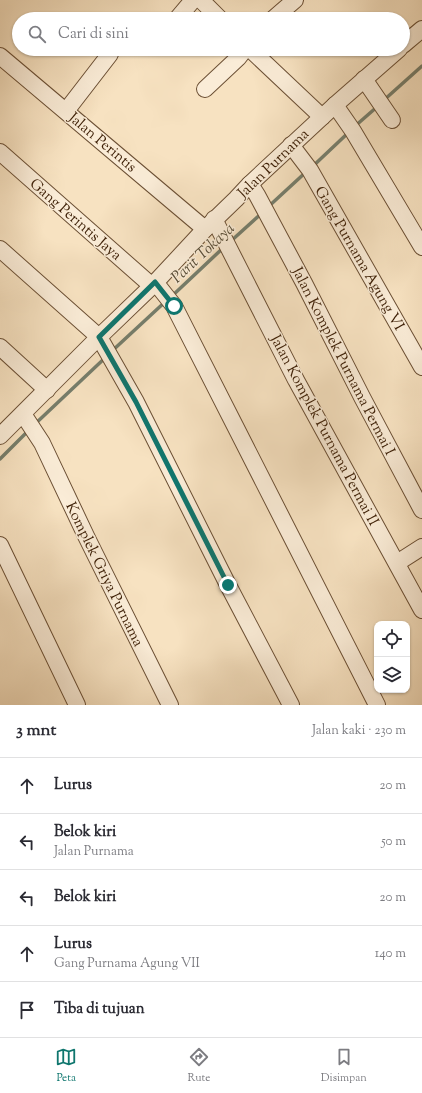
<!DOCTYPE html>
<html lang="id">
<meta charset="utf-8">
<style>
body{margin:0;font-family:"Sorts Mill Goudy",serif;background:#f2f2f3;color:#2b2b33}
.controls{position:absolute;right:12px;bottom:12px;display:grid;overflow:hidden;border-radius:8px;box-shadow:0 1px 3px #0004}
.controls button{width:36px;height:36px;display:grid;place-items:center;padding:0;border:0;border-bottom:1px solid #e1e1e2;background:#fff;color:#2b2b33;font:20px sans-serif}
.stop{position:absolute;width:12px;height:12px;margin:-9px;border:3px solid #0f766e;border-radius:50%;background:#fff}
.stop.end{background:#0f766e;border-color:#fff;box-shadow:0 1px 4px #0008}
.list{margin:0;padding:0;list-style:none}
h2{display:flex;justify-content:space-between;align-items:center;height:52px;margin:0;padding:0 16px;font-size:17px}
h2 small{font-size:13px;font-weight:400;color:#7c7c81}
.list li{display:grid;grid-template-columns:26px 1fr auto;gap:12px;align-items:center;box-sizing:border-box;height:56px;padding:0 16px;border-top:1px solid #e1e1e2}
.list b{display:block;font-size:15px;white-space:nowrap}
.list p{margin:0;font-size:13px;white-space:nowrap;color:#7c7c81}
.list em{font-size:13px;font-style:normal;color:#7c7c81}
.icon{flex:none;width:22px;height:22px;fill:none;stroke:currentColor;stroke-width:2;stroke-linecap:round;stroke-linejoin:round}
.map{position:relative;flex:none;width:422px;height:705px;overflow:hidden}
.search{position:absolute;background:#fff;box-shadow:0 1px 3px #0004;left:12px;right:12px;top:12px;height:44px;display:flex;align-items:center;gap:10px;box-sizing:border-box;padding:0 14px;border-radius:22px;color:#7c7c81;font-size:15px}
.sheet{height:332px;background:#fff}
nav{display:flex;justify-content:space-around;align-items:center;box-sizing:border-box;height:56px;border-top:1px solid #e1e1e2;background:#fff;font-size:11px;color:#7c7c81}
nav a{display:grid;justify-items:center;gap:2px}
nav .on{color:#0f766e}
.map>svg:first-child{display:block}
</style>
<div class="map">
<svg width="422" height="705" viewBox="0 0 422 705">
<rect width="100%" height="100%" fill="#f7e2c1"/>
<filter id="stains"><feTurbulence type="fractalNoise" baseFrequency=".005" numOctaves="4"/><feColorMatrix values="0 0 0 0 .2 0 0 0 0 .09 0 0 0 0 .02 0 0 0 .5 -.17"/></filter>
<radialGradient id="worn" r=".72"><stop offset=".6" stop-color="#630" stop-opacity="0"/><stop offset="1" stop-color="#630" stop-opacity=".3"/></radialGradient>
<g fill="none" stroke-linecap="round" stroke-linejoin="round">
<g stroke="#767e6c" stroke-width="3.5">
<path d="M384 100 422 66"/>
<path d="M354 127 378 106"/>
<path d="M312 167 348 133"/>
<path d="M268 207 306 172"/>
<path d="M231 241 262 213"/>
<path d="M172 296 223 248"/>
<path d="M112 351 166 301"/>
<path d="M35 424 106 357"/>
<path d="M0 459 29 430"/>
</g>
<defs>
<g id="minor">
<path d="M201 0 220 19"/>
<path d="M177 19 193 0"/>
<path d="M273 19 295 0"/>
<path d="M403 45 422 29"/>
<path d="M250 49 322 117"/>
<path d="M0 56 205 229"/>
<path d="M364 79 392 120"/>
<path d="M205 89 238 58 245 49"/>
<path d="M335 105 353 131 422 247"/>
<path d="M66 111 110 54"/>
<path d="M291 145 310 170 422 367"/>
<path d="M0 152 152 286"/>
<path d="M250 184 257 195 304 283 363 399 422 510"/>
<path d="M214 219 296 380 422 610"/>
<path d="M0 249 99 337 136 402 228 585 291 705"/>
<path d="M155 282 174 306 377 705"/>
<path d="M0 347 47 390"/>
<path d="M23 414 42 443 86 536 170 705"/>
<path d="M0 436 99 337 152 286 205 229 236 199 250 184 335 105 399 49"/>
<path d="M0 545 77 705"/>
<path d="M397 563 422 547"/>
</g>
</defs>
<use href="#minor" stroke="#6b4f34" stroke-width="18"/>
<use href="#minor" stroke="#faecd7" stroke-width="16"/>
</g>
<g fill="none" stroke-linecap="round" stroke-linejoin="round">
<path stroke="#0f766e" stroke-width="5" d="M174 306 155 282 99 337 136 402 228 585"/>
</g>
<g text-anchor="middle" stroke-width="3" stroke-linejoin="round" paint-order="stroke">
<g font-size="15" fill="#3c1e05" stroke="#faecd7">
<text transform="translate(103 142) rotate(40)" y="5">Jalan Perintis</text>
<text transform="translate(273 163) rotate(-44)" y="5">Jalan Purnama</text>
<text transform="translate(76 219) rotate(41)" y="5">Gang Perintis Jaya</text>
<text transform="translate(360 258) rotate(60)" y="5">Gang Purnama Agung VI</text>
<text transform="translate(344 361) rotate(63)" y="5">Jalan Komplek Purnama Permai I</text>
<text transform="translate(325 430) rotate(62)" y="5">Jalan Komplek Purnama Permai II</text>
<text transform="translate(105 574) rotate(64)" y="5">Komplek Griya Purnama</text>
</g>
<g font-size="16" font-style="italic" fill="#594e38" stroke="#faecd7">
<text transform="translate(202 252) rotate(-43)" y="6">Parit Tokaya</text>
</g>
</g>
<rect width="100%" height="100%" filter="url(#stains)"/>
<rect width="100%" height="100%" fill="url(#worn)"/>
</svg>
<div class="controls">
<button><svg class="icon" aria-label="locate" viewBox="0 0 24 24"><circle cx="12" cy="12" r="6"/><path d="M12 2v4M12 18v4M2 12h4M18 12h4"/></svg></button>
<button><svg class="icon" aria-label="layers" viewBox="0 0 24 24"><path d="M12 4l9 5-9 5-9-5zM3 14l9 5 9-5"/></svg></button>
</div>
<div class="stop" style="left:174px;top:306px"></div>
<div class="stop end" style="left:228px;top:585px"></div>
<div class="search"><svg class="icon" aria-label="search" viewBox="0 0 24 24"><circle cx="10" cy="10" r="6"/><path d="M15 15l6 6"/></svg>Cari di sini</div>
</div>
<section class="sheet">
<h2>3 mnt<small>Jalan kaki · 230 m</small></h2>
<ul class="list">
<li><svg class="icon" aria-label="ahead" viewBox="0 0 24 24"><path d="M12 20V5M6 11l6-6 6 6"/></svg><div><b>Lurus</b></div><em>20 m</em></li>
<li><svg class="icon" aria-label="left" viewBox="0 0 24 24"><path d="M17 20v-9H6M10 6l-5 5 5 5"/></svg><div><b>Belok kiri</b><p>Jalan Purnama</p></div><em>50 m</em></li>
<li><svg class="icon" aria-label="left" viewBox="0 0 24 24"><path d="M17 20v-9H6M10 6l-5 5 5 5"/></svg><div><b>Belok kiri</b></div><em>20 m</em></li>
<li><svg class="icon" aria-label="ahead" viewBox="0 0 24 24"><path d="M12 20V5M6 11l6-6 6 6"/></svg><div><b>Lurus</b><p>Gang Purnama Agung VII</p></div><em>140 m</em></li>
<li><svg class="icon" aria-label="arrive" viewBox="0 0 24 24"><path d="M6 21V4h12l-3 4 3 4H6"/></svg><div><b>Tiba di tujuan</b></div></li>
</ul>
</section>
<nav>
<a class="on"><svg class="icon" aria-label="map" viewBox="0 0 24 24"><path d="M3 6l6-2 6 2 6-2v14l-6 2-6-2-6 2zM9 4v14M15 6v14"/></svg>Peta</a>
<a><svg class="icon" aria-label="directions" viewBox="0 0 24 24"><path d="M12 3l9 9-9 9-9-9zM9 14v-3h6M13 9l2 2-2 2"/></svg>Rute</a>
<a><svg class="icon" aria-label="saved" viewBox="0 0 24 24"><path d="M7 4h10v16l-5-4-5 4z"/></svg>Disimpan</a>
</nav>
